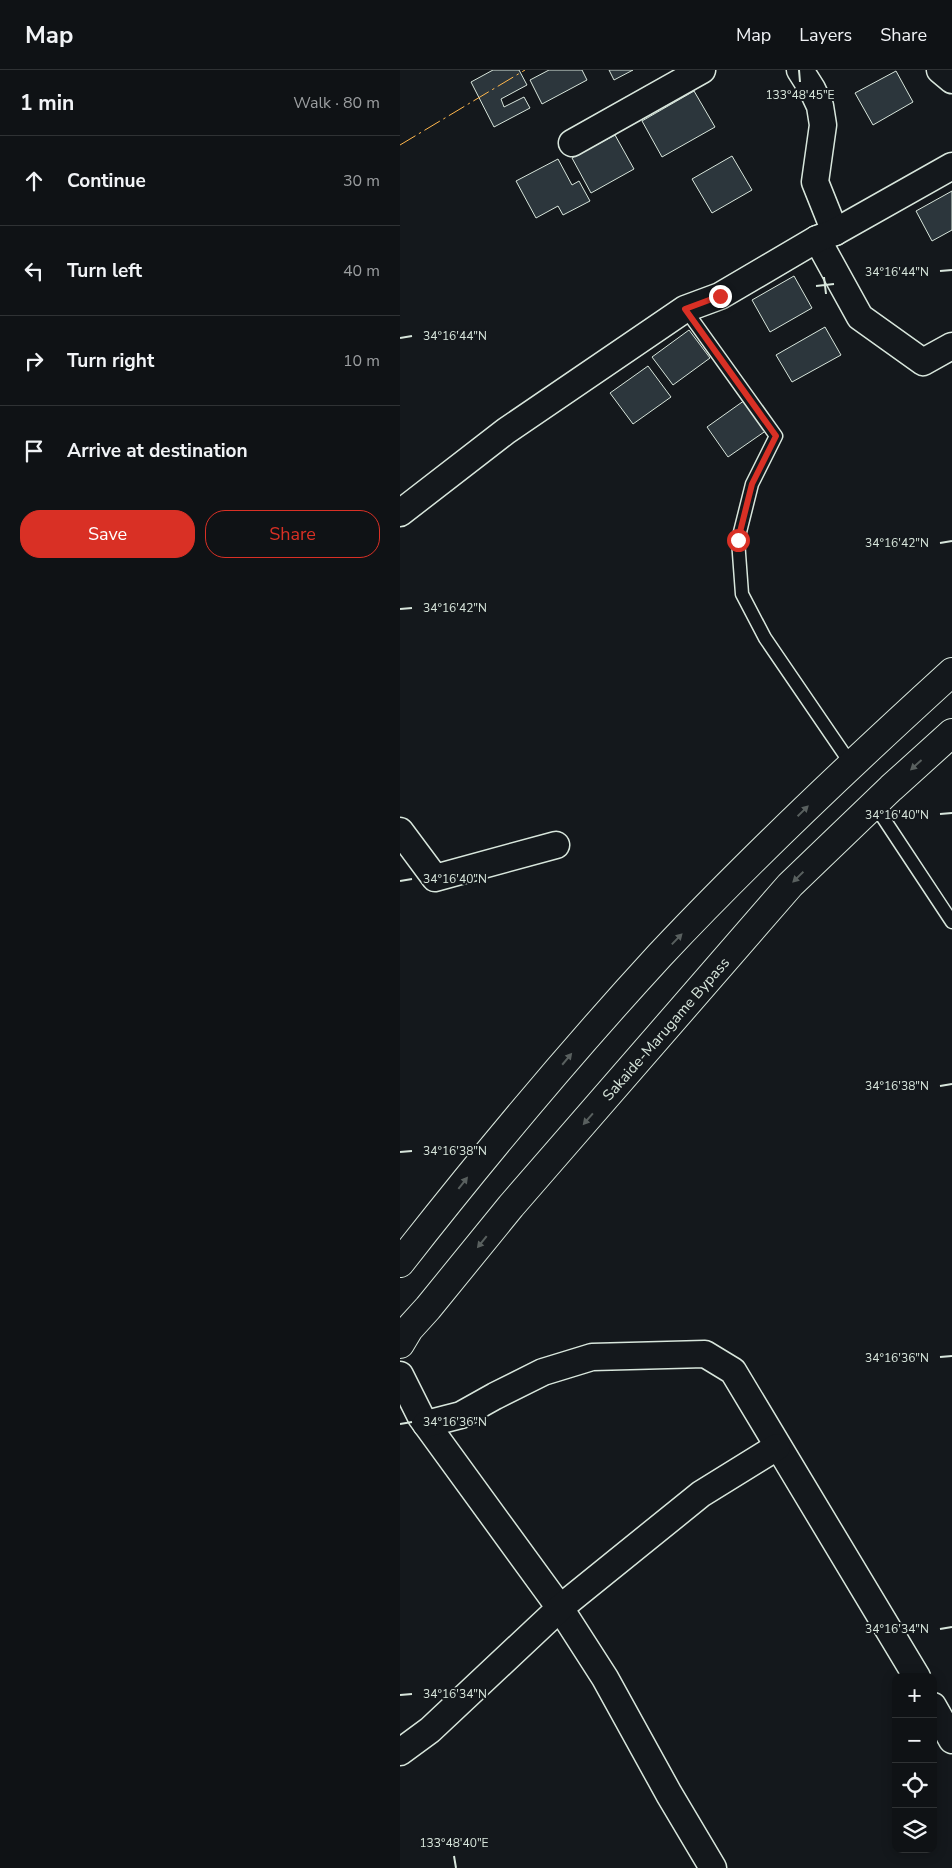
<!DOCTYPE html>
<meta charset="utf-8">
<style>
body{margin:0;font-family:"Nunito Sans",sans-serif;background:#1d2022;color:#f1f3f6}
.controls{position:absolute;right:15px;bottom:15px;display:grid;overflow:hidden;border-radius:10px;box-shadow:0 2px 12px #0003}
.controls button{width:45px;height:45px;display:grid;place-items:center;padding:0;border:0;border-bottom:1px solid #2f3234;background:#0f1215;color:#f1f3f6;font:25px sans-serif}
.stop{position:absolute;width:15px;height:15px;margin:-11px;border:4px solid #d93025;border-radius:50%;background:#fff}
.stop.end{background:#d93025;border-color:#fff;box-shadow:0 1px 5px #0008}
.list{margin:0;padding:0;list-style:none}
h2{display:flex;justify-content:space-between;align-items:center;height:65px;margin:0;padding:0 20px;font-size:21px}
h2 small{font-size:16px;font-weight:400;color:#9b9ea0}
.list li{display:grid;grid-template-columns:32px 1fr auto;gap:15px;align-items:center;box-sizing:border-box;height:90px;padding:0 20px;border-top:1px solid #2f3234}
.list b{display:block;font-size:19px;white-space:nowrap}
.list em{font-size:16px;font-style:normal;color:#9b9ea0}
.actions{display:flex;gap:10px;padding:15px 20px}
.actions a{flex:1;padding:11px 0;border:1px solid #d93025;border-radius:20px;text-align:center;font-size:18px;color:#d93025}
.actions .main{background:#d93025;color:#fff}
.icon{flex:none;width:28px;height:28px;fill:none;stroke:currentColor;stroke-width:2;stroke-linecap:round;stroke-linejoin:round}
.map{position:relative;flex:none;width:552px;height:1798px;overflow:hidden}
header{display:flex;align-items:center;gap:30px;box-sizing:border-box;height:70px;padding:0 25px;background:#0f1215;border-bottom:1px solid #2f3234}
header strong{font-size:24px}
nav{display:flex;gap:28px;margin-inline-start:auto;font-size:18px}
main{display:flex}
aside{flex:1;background:#0f1215}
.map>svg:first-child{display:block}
</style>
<header>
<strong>Map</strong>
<nav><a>Map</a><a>Layers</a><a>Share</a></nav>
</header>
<main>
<aside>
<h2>1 min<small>Walk · 80 m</small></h2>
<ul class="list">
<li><svg class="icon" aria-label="ahead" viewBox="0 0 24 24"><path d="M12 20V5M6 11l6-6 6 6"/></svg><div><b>Continue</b></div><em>30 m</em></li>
<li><svg class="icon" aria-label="left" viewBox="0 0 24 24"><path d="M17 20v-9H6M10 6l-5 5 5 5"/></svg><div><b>Turn left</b></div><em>40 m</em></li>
<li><svg class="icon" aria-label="right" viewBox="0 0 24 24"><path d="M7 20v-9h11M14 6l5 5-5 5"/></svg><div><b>Turn right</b></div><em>10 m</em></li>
<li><svg class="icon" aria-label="arrive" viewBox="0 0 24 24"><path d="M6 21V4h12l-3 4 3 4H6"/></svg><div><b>Arrive at destination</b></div></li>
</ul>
<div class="actions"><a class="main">Save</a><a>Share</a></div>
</aside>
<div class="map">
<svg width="552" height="1798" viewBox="0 0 552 1798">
<rect width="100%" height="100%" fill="#14181c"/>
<g fill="#2c363c" stroke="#d8e6dc">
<path d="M93 0H119L127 15 101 29 104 37 124 27 130 38 94 57 71 12Z"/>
<path d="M149 0H182L187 10 142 34 130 10Z"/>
<path d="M209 0H233L214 10Z"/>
<path d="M496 1 513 32 473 55 455 23Z"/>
<path d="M294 21 315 57 262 87 242 51Z"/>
<path d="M215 65 234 99 191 123 172 88Z"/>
<path d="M332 86 352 120 312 143 292 109Z"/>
<path d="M158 89 172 115 179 111 190 131 163 145 158 136 136 148 116 111Z"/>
<path d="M552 121V160L532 171 516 141Z"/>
<path d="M394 206 412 238 370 262 352 230Z"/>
<path d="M425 257 441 285 392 312 376 285Z"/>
<path d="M289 260 310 288 273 315 252 287Z"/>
<path d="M248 296 271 327 233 354 210 323Z"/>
<path d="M345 330 367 360 328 387 307 357Z"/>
</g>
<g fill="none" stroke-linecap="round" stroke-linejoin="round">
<defs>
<g id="service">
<path d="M285 239 376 366 352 414 338 470 342 524 365 568 451 694"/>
<path d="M474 734 552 852"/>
</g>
<g id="minor">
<path d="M400 0 412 19 420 36 423 55 415 112 435 162"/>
<path d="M540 0 552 10"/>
<path d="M172 73 302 0"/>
<path d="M417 169 460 247 523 292 552 276"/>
<path d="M0 443 106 361 285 239 320 226 417 169 435 162 552 96"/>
<path d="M0 761 35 808 156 775"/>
<path d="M0 1305 21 1347 160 1538 205 1608 269 1724 313 1798"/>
<path d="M26 1354 61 1345 95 1326 143 1302 192 1287 305 1284 333 1301 517 1607"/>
<path d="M533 1636 552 1670"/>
<path d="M0 1682 30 1660 160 1538 301 1424 377 1377"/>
</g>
<g id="trunk">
<path d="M0 1193C83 1087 169 984 260 885 353 786 452 693 552 602"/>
<path d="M0 1274 9 1259 28 1238 111 1136 390 815 491 718 552 663"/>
</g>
</defs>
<use href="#service" stroke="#d8e6dc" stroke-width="15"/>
<use href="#minor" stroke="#d8e6dc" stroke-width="29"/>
<use href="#trunk" stroke="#d8e6dc" stroke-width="30"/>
<use href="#service" stroke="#14181c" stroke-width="12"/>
<use href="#minor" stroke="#14181c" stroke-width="26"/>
<use href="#trunk" stroke="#14181c" stroke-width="28"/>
<path stroke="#ffb74d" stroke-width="1" stroke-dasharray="18 4 2.5 4" stroke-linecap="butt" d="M0 75 125 0"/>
</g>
<defs><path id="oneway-solid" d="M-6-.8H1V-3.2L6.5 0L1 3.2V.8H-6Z" transform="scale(1.25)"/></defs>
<g fill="#59605f">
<use href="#oneway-solid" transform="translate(516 695) rotate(138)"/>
<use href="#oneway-solid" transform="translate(403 741) rotate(-44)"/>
<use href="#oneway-solid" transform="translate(398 807) rotate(136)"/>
<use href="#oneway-solid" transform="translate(277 869) rotate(-46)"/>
<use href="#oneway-solid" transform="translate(167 989) rotate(-50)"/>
<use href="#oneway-solid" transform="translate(188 1049) rotate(131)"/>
<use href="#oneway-solid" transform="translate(63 1113) rotate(-52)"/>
<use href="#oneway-solid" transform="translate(82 1172) rotate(129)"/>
</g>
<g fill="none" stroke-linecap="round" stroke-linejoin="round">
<path stroke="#d93025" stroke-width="6" d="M320 226 285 239 376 366 352 414 338 470"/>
</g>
<path fill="none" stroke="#d8e6dc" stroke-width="2" d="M399 0 400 12M540 201 552 200M424 207 426 224M416 216 434 214M0 268 12 266M540 473 552 471M0 539 12 538M540 744 552 743M0 811 12 809M540 1016 552 1014M0 1082 12 1081M540 1287 552 1286M0 1354 12 1352M540 1559 552 1557M0 1625 12 1624M54 1786 56 1798"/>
<g text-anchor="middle" stroke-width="4" stroke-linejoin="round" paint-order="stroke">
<g font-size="15" fill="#d8e6dc" stroke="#14181c">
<text transform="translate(266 959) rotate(-49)" y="5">Sakaide-Marugame Bypass</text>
</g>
</g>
<g font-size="12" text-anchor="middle" fill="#d8e6dc" stroke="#14181c" stroke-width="4" stroke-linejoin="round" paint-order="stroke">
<text x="400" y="29">133°48'45"E</text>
<text x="497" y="206">34°16'44"N</text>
<text x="55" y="270">34°16'44"N</text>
<text x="497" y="477">34°16'42"N</text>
<text x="55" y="542">34°16'42"N</text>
<text x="497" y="749">34°16'40"N</text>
<text x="55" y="813">34°16'40"N</text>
<text x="497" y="1020">34°16'38"N</text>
<text x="55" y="1085">34°16'38"N</text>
<text x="497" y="1292">34°16'36"N</text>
<text x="55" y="1356">34°16'36"N</text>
<text x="497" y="1563">34°16'34"N</text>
<text x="55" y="1628">34°16'34"N</text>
<text x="54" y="1777">133°48'40"E</text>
</g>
</svg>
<div class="controls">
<button>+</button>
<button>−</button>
<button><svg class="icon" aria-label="locate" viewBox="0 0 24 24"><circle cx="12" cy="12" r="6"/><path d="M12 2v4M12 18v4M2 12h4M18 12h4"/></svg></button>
<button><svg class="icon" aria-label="layers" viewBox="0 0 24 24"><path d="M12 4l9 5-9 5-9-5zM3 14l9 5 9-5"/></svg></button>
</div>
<div class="stop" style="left:338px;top:470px"></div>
<div class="stop end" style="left:320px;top:226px"></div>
</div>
</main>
